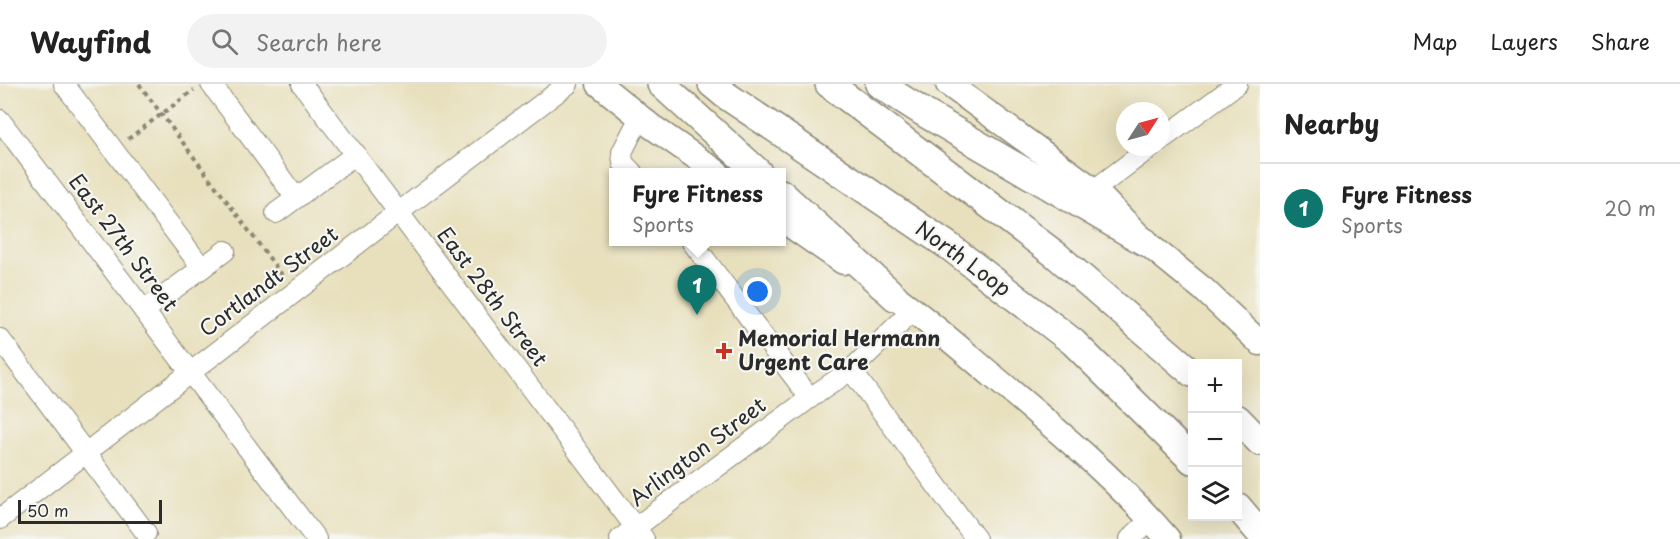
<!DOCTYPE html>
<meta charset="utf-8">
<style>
body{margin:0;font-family:"Playpen Sans",sans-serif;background:#f2f2f2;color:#222}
.controls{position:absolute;right:18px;bottom:18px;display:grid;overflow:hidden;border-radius:0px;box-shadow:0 6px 24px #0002}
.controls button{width:54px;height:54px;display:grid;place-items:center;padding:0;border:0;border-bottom:2px solid #e0e0e0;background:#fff;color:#222;font:30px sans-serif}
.compass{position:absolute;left:1116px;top:18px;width:54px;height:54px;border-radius:50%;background:#fff;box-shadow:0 6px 24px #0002;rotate:54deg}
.scale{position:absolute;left:18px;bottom:15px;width:144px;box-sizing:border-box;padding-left:6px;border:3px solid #2b2b2b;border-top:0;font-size:16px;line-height:21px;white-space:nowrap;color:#2b2b2b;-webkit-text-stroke:4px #f6f6f2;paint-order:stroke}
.you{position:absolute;left:758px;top:208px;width:21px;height:21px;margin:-15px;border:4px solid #fff;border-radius:50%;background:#1a73e8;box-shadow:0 0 0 9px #1a73e833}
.badge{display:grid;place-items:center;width:39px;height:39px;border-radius:50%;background:#0f766e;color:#fff;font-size:20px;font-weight:700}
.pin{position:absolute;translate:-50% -50px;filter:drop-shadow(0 2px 3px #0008)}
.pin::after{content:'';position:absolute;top:32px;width:21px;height:18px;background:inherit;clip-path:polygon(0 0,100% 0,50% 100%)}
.popup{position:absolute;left:609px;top:84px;width:177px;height:78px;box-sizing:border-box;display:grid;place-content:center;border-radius:0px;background:#fff;filter:drop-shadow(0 2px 4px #0005);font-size:20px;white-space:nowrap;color:#767676}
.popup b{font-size:22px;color:#222}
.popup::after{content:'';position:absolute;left:50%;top:100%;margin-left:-12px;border:12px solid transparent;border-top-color:#fff}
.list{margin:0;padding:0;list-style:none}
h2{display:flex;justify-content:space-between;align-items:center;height:78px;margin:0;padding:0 24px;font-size:26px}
h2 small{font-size:20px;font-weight:400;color:#767676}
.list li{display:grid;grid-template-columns:39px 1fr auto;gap:18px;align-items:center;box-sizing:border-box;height:90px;padding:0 24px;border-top:2px solid #e0e0e0}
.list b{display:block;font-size:22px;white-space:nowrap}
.list p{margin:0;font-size:20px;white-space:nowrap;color:#767676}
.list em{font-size:20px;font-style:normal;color:#767676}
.icon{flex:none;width:33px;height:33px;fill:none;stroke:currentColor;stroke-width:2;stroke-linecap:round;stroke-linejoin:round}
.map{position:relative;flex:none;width:1260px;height:455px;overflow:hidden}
header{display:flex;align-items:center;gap:36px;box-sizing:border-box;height:84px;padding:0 30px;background:#fff;border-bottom:2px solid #e0e0e0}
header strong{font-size:28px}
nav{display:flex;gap:33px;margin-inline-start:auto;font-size:21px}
.search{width:420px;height:54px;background:#f2f2f2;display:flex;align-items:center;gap:15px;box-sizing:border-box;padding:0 21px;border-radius:33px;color:#767676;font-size:22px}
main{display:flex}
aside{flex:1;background:#fff}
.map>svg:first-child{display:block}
</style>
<header>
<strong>Wayfind</strong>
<div class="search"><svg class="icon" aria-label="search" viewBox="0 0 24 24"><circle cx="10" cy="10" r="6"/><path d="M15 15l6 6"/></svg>Search here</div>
<nav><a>Map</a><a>Layers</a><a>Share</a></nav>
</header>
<main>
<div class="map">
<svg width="1260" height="455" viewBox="0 0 1260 455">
<rect width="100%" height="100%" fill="#f6f6f2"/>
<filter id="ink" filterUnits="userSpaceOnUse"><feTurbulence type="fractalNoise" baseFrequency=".0167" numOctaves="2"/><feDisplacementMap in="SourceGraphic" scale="12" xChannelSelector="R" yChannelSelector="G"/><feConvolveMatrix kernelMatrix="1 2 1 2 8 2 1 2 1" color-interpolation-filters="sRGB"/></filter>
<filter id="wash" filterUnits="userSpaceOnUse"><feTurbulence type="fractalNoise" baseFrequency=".008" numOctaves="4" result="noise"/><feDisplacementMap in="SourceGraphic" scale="24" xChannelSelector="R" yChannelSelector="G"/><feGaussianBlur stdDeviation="1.35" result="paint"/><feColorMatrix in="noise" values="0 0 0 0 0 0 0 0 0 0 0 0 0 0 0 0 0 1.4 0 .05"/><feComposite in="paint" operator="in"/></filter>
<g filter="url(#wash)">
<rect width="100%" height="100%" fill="#e8e0bd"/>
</g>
<g filter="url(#ink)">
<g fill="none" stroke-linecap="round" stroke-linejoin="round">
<defs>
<g id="minor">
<path d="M64 0 202 184"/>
<path d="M211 0 296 114"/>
<path d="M302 0 644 455"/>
<path d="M0 36 316 455"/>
<path d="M1161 56 1237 0"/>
<path d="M632 88 623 79 622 68 640 33"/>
<path d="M1094 106 1151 63"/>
<path d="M276 129 356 70"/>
<path d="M692 158 810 314"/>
<path d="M144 227 225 167"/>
<path d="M0 255 146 449"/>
<path d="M851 286 976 455"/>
<path d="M0 435 399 128 568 0"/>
<path d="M620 455 810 314 851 286 913 226"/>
<path d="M1130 455 1151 435"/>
</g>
<g id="major">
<path d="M599 0 651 42 717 88"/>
<path d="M948 0 1094 106 1145 158 1203 205 1260 259"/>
<path d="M781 135 843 178"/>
<path d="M880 202C920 229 957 262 994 293 1055 344 1116 395 1168 455"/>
</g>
<g id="highway">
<path d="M661 0 758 88"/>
<path d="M712 0 724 10 950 163 1073 258 1192 376"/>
<path d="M829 0 1056 171 1192 289"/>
<path d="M879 0 926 30 1145 158"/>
<path d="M781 109 895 213"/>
<path d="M1238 335 1260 358"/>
<path d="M1238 423 1260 449"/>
</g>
</defs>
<use href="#minor" stroke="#8a8674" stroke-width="22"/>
<use href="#major" stroke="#8a8674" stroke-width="27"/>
<use href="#highway" stroke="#8a8674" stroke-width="30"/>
<g stroke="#8a8674" stroke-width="4" stroke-dasharray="4.5 4.5" stroke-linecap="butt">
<path d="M139 0 282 191"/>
<path d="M128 55 194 6"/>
</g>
<use href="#minor" stroke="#fff" stroke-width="20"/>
<use href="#major" stroke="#fff" stroke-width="24"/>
<use href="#highway" stroke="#fff" stroke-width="27"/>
</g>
</g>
<path fill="#c8321e" stroke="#f6f6f2" stroke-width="2" d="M721 258h6v6h6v6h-6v6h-6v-6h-6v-6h6z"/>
<g text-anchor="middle" stroke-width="4.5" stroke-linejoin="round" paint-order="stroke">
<g font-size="21" fill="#2b2b2b" stroke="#f6f6f2">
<text transform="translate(123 159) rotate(53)" y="7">East 27th Street</text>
<text transform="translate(963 175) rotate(36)" y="7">North Loop</text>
<text transform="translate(269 198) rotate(-37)" y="7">Cortlandt Street</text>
<text transform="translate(492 213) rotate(53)" y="7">East 28th Street</text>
<text transform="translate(698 368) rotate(-37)" y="7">Arlington Street</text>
</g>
<g font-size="21" font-weight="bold" fill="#2b2b2b" stroke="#f6f6f2" text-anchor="start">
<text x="738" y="262">Memorial Hermann<tspan x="738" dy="24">Urgent Care</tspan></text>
</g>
</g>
</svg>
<div class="controls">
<button>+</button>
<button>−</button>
<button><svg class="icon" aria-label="layers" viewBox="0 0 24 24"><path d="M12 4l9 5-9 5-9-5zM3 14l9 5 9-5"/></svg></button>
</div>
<svg class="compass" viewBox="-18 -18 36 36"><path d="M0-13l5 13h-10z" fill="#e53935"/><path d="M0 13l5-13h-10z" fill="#767676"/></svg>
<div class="scale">50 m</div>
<div class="you"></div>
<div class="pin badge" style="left:697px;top:231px">1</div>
<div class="popup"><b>Fyre Fitness</b>Sports</div>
</div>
<aside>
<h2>Nearby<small></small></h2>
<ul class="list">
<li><span class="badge">1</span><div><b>Fyre Fitness</b><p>Sports</p></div><em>20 m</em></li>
</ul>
</aside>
</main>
